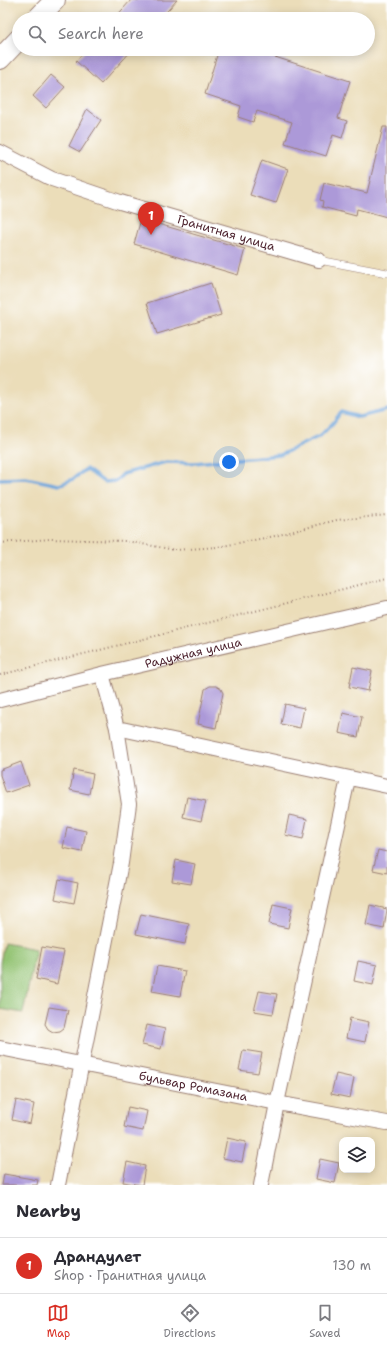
<!DOCTYPE html>
<meta charset="utf-8">
<style>
body{margin:0;font-family:"Shantell Sans",sans-serif;background:#f7f7f7;color:#2b2b33}
.controls{position:absolute;right:12px;bottom:12px;display:grid;overflow:hidden;border-radius:8px;box-shadow:0 2px 10px #0003}
.controls button{width:36px;height:36px;display:grid;place-items:center;padding:0;border:0;border-bottom:1px solid #e1e1e2;background:#fff;color:#2b2b33;font:20px sans-serif}
.you{position:absolute;left:229px;top:462px;width:14px;height:14px;margin:-10px;border:3px solid #fff;border-radius:50%;background:#1a73e8;box-shadow:0 0 0 6px #1a73e833}
.badge{display:grid;place-items:center;width:26px;height:26px;border-radius:50%;background:#d93025;color:#fff;font-size:13px;font-weight:700}
.pin{position:absolute;translate:-50% -33px;filter:drop-shadow(0 1px 2px #0008)}
.pin::after{content:'';position:absolute;top:21px;width:14px;height:12px;background:inherit;clip-path:polygon(0 0,100% 0,50% 100%)}
.list{margin:0;padding:0;list-style:none}
h2{display:flex;justify-content:space-between;align-items:center;height:52px;margin:0;padding:0 16px;font-size:17px}
h2 small{font-size:13px;font-weight:400;color:#7c7c81}
.list li{display:grid;grid-template-columns:26px 1fr auto;gap:12px;align-items:center;box-sizing:border-box;height:56px;padding:0 16px;border-top:1px solid #e1e1e2}
.list b{display:block;font-size:15px;white-space:nowrap}
.list p{margin:0;font-size:13px;white-space:nowrap;color:#7c7c81}
.list em{font-size:13px;font-style:normal;color:#7c7c81}
.icon{flex:none;width:22px;height:22px;fill:none;stroke:currentColor;stroke-width:2;stroke-linecap:round;stroke-linejoin:round}
.map{position:relative;flex:none;width:387px;height:1185px;overflow:hidden}
.search{position:absolute;background:#fff;box-shadow:0 2px 10px #0003;left:12px;right:12px;top:12px;height:44px;display:flex;align-items:center;gap:10px;box-sizing:border-box;padding:0 14px;border-radius:22px;color:#7c7c81;font-size:15px}
.sheet{height:108px;background:#fff}
nav{display:flex;justify-content:space-around;align-items:center;box-sizing:border-box;height:56px;border-top:1px solid #e1e1e2;background:#fff;font-size:11px;color:#7c7c81}
nav a{display:grid;justify-items:center;gap:2px}
nav .on{color:#d93025}
.map>svg:first-child{display:block}
</style>
<div class="map">
<svg width="387" height="1185" viewBox="0 0 387 1185">
<rect width="100%" height="100%" fill="#fff"/>
<filter id="ink" filterUnits="userSpaceOnUse"><feTurbulence type="fractalNoise" baseFrequency=".025" numOctaves="2"/><feDisplacementMap in="SourceGraphic" scale="8" xChannelSelector="R" yChannelSelector="G"/><feConvolveMatrix kernelMatrix="1 2 1 2 8 2 1 2 1" color-interpolation-filters="sRGB"/></filter>
<filter id="wash" filterUnits="userSpaceOnUse"><feTurbulence type="fractalNoise" baseFrequency=".012" numOctaves="4" result="noise"/><feDisplacementMap in="SourceGraphic" scale="16" xChannelSelector="R" yChannelSelector="G"/><feGaussianBlur stdDeviation="0.9" result="paint"/><feColorMatrix in="noise" values="0 0 0 0 0 0 0 0 0 0 0 0 0 0 0 0 0 1.4 0 .05"/><feComposite in="paint" operator="in"/></filter>
<g filter="url(#wash)">
<rect width="100%" height="100%" fill="#ebddb9"/>
<path fill="#94c474" stroke="#6f7250" d="M4 943 36 949 23 1013 0 1009V963Z"/>
<g fill="none" stroke-linecap="round" stroke-linejoin="round">
<path stroke="#69a1d8" stroke-width="3.5" d="M0 479 26 478 59 485 73 479 86 469 104 482 116 481 123 474 166 462 194 463 280 455 320 436 333 423 341 412 359 417 387 410"/>
</g>
<g id="blocks">
<g fill="#ac99d8">
<path d="M131 0H177L160 19H114Z"/>
<path d="M87 49H133L101 84 76 61Z"/>
<path d="M219 49H250L350 81 338 118 347 121 342 138 333 135 326 156 285 143 292 122 257 111 253 122 238 117 241 106 205 94Z"/>
<path d="M51 75 65 87 46 108 33 96Z"/>
<path d="M87 109 101 120 80 152 69 146Z"/>
<path d="M383 127H387V217L357 209 356 216 322 207 323 201 320 200 324 183 367 193Z"/>
<path d="M262 160 288 169 276 203 250 195Z"/>
<path d="M141 219 245 249 238 275 134 244Z"/>
<path d="M211 283 221 315 157 334 147 303Z"/>
<path d="M353 667 372 671 368 691 349 687Z"/>
<path d="M210 686H216L221 689 223 693 216 728 198 724 205 689Z"/>
<path d="M285 704 304 708 300 728 281 724Z"/>
<path d="M343 713 362 717 358 737 339 733Z"/>
<path d="M21 762 29 785 6 793 0 775V770Z"/>
<path d="M74 770 93 774 89 794 70 790Z"/>
<path d="M187 797 206 801 201 821 183 817Z"/>
<path d="M289 815 307 819 303 839 285 835Z"/>
<path d="M67 827 86 831 82 852 63 848Z"/>
<path d="M378 850 387 852V873L373 870Z"/>
<path d="M176 860 195 864 191 884 172 881Z"/>
<path d="M59 879 78 883 74 903 55 899Z"/>
<path d="M273 904 292 908 288 928 269 924Z"/>
<path d="M370 905 387 909 384 929 366 925Z"/>
<path d="M141 914 189 924 185 944 136 934Z"/>
<path d="M42 947 64 951 57 984 36 979Z"/>
<path d="M358 961 377 965 373 985 354 981Z"/>
<path d="M157 966 185 971 180 996 152 991Z"/>
<path d="M259 991 277 994 273 1014 254 1011Z"/>
<path d="M49 1007 68 1010 64 1028 60 1031 53 1032 48 1029 45 1024Z"/>
<path d="M350 1018 369 1022 365 1042 346 1038Z"/>
<path d="M147 1025 165 1029 161 1049 142 1045Z"/>
<path d="M243 1050 262 1053 258 1073 239 1070Z"/>
<path d="M336 1074 354 1078 350 1098 331 1094Z"/>
<path d="M16 1100 34 1104 30 1124 12 1120Z"/>
<path d="M128 1107 147 1111 143 1131 124 1127Z"/>
<path d="M227 1138 246 1142 242 1162 223 1158Z"/>
<path d="M320 1159 339 1163 335 1183 316 1179Z"/>
<path d="M127 1162 145 1166 142 1185 123 1182Z"/>
<path d="M4 1174 38 1180 37 1185H2Z"/>
</g>
</g>
</g>
<g filter="url(#ink)">
<use href="#blocks" fill-opacity="0" stroke="#9a7e72" stroke-width="1"/>
<g fill="none" stroke-linecap="round" stroke-linejoin="round">
<defs>
<path id="service" d="M319 260 387 273"/>
<g id="minor">
<path id="s1" d="M0 152 52 179 120 202 319 260"/>
<path id="s2" d="M0 700 102 674 387 608"/>
<path d="M117 728 387 786"/>
<path id="s3" d="M0 1048 277 1103 387 1123"/>
<path d="M58 1185 121 863 129 804 117 728 102 674"/>
<path d="M261 1185 277 1103 348 779"/>
</g>
<g id="secondary">
<path d="M37 19 55 0"/>
<path d="M0 59 19 39"/>
</g>
</defs>
<use href="#service" stroke="#9a7e72" stroke-width="8"/>
<use href="#minor" stroke="#9a7e72" stroke-width="16"/>
<use href="#secondary" stroke="#9a7e72" stroke-width="22"/>
<g stroke="#9a7e72" stroke-width="2" stroke-dasharray="1 3" stroke-linecap="butt">
<path d="M0 543 50 539 126 541 175 550 217 547 275 536 337 520 387 515"/>
<path d="M0 675 387 578"/>
</g>
<use href="#service" stroke="#fff" stroke-width="7"/>
<use href="#minor" stroke="#fff" stroke-width="14"/>
<use href="#secondary" stroke="#fff" stroke-width="20"/>
</g>
</g>
<g text-anchor="middle" stroke-width="3.5" stroke-linejoin="round" paint-order="stroke">
<g font-size="12" fill="#4a1f2b" stroke="#fff">
<text dy="4" stroke="none"><textPath href="#s1" startOffset="241">Гранитная улица</textPath></text>
<text dy="4" stroke="none"><textPath href="#s2" startOffset="199">Радужная улица</textPath></text>
<text dy="4" stroke="none"><textPath href="#s3" startOffset="197">бульвар Ромазана</textPath></text>
</g>
</g>
</svg>
<div class="controls">
<button><svg class="icon" aria-label="layers" viewBox="0 0 24 24"><path d="M12 4l9 5-9 5-9-5zM3 14l9 5 9-5"/></svg></button>
</div>
<div class="you"></div>
<div class="pin badge" style="left:151px;top:235px">1</div>
<div class="search"><svg class="icon" aria-label="search" viewBox="0 0 24 24"><circle cx="10" cy="10" r="6"/><path d="M15 15l6 6"/></svg>Search here</div>
</div>
<section class="sheet">
<h2>Nearby<small></small></h2>
<ul class="list">
<li><span class="badge">1</span><div><b>Драндулет</b><p>Shop · Гранитная улица</p></div><em>130 m</em></li>
</ul>
</section>
<nav>
<a class="on"><svg class="icon" aria-label="map" viewBox="0 0 24 24"><path d="M3 6l6-2 6 2 6-2v14l-6 2-6-2-6 2zM9 4v14M15 6v14"/></svg>Map</a>
<a><svg class="icon" aria-label="directions" viewBox="0 0 24 24"><path d="M12 3l9 9-9 9-9-9zM9 14v-3h6M13 9l2 2-2 2"/></svg>Directions</a>
<a><svg class="icon" aria-label="saved" viewBox="0 0 24 24"><path d="M7 4h10v16l-5-4-5 4z"/></svg>Saved</a>
</nav>
